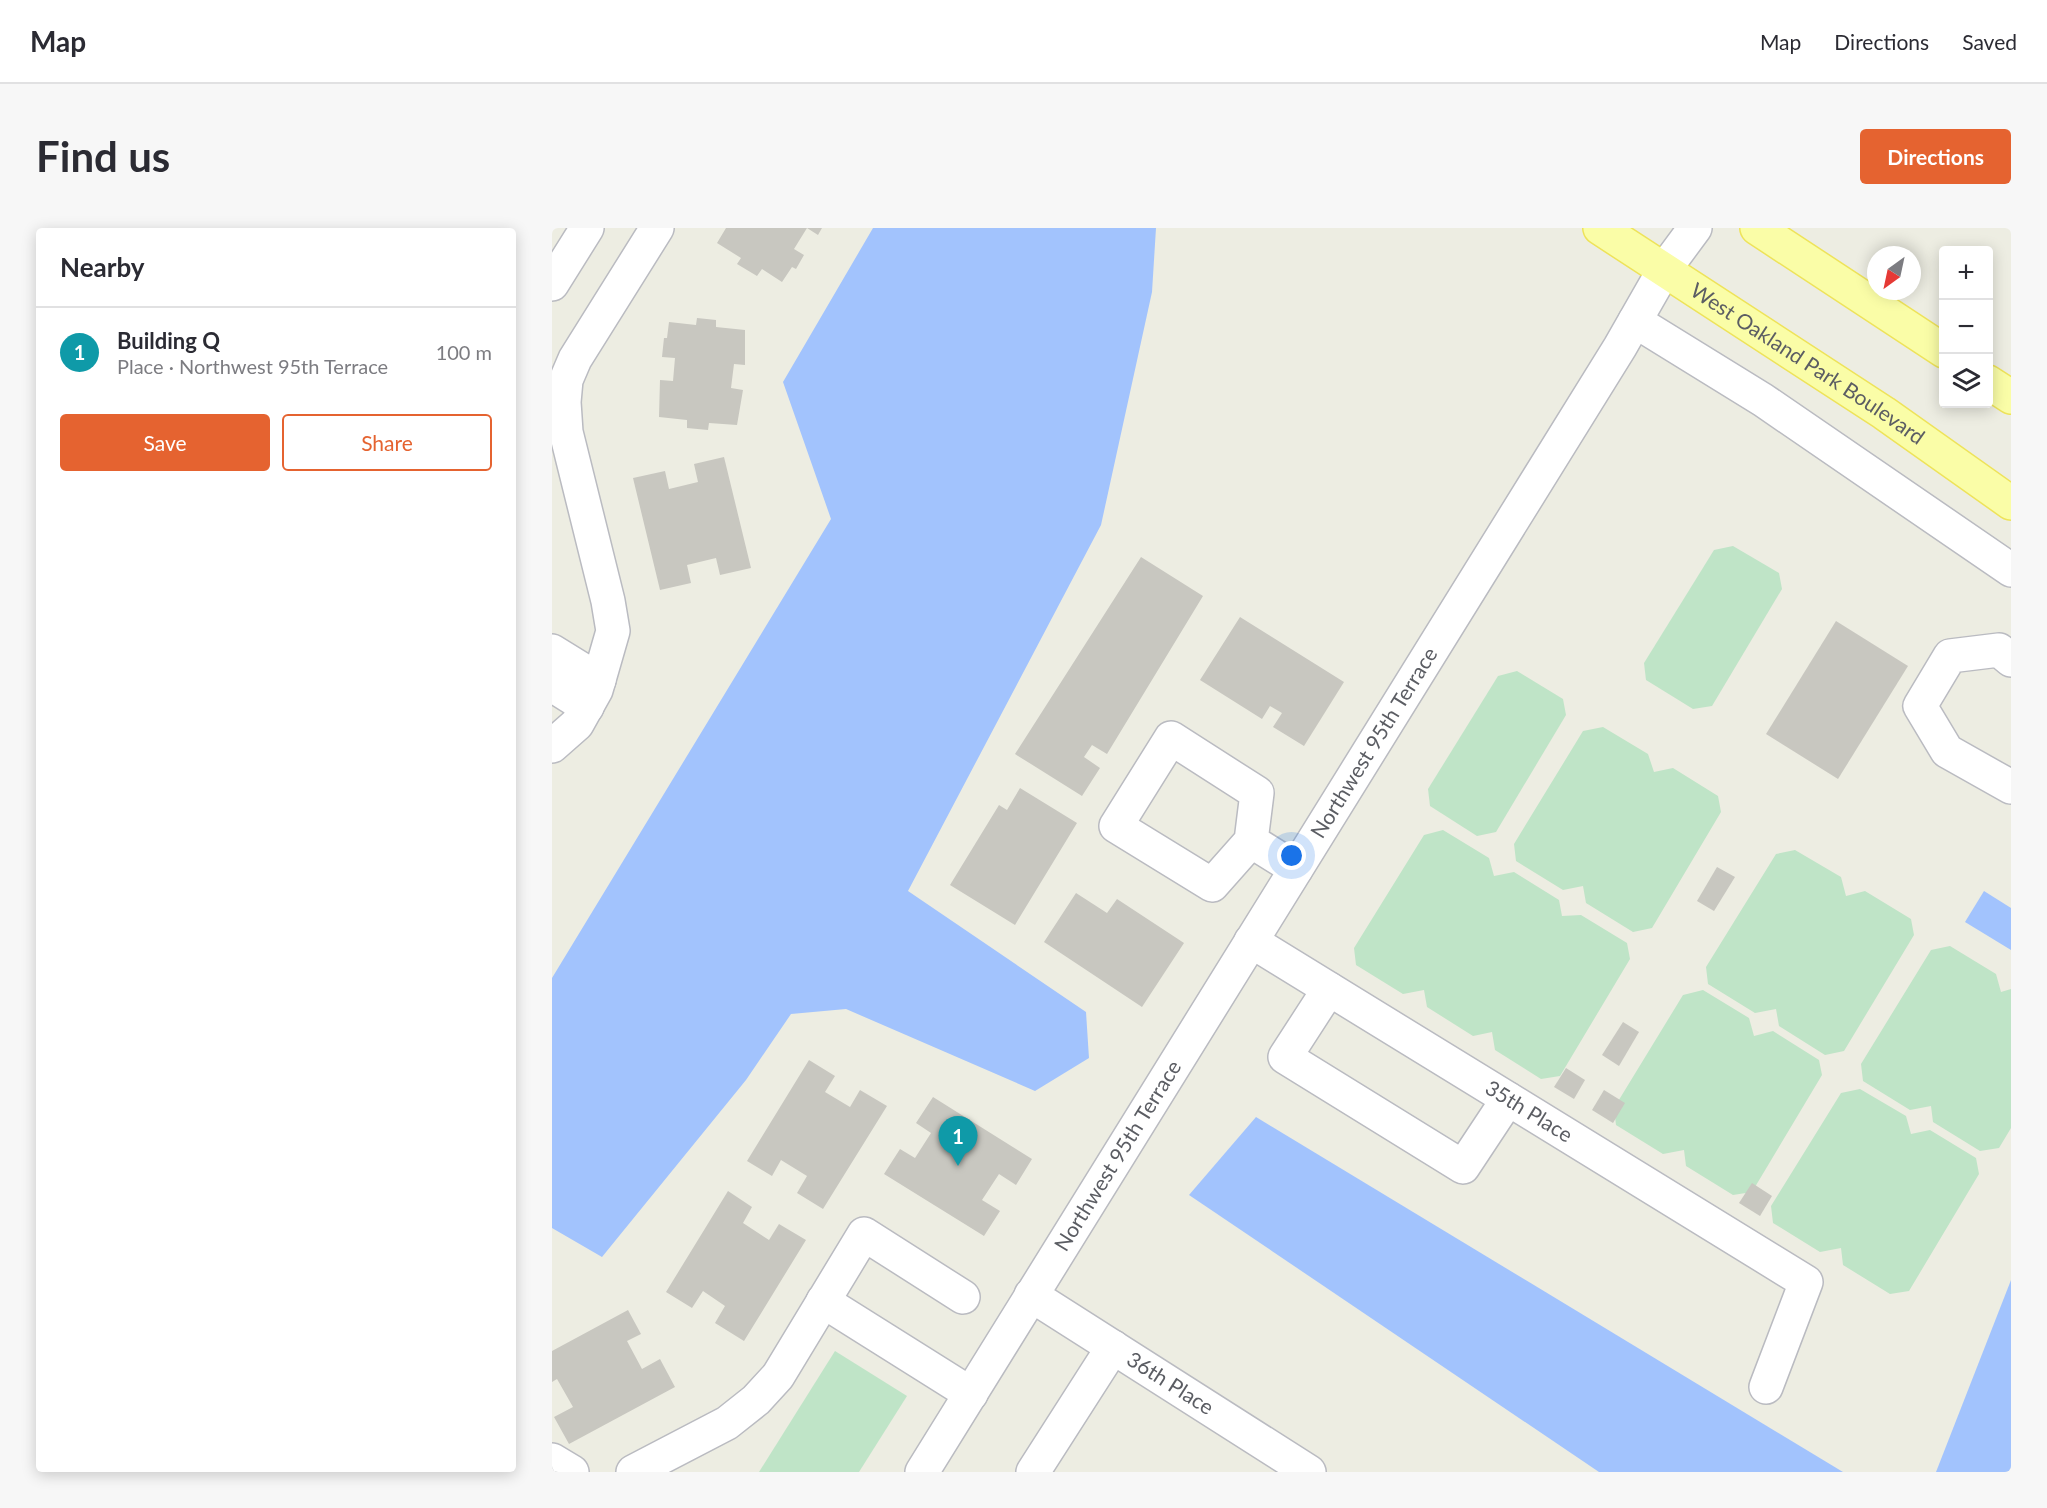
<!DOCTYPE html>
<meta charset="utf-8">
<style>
body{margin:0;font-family:Lato,sans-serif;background:#f7f7f7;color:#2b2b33}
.controls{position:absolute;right:18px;top:18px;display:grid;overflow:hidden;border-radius:6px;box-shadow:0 3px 15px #0003}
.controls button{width:54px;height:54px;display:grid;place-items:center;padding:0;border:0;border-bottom:2px solid #e1e1e2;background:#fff;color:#2b2b33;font:30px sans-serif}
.compass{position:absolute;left:1315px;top:18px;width:54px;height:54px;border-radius:50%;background:#fff;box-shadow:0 3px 15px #0003;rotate:213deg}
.you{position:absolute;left:740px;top:628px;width:21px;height:21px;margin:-15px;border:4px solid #fff;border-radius:50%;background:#1a73e8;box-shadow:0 0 0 9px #1a73e833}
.badge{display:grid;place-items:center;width:39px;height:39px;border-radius:50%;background:#e56330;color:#fff;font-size:20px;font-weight:700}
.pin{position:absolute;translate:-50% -50px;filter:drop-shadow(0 2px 3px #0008)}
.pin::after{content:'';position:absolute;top:32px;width:21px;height:18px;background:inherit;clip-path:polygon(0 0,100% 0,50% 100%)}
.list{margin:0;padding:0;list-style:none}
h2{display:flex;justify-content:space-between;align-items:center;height:78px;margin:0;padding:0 24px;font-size:26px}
h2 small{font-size:20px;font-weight:400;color:#7c7c81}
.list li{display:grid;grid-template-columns:39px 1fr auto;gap:18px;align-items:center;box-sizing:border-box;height:90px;padding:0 24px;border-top:2px solid #e1e1e2}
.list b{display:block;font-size:22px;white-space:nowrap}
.list p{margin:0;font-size:20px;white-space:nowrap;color:#7c7c81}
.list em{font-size:20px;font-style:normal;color:#7c7c81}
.actions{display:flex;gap:12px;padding:18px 24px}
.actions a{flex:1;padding:14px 0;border:2px solid #e56330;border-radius:6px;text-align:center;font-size:21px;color:#e56330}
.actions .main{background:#e56330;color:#fff}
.icon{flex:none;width:33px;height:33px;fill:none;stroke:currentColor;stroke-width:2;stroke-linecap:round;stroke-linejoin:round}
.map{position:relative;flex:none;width:1459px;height:1244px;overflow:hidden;border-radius:6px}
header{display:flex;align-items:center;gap:36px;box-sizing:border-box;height:84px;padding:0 30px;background:#fff;border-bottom:2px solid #e1e1e2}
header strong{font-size:28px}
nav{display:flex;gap:33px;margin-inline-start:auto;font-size:21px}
.intro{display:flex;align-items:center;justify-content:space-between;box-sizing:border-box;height:144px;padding:0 36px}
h1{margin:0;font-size:42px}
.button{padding:15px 27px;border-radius:6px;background:#e56330;color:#fff;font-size:21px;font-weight:700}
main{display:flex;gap:36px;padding:0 36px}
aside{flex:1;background:#fff;border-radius:6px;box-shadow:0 3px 15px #0003}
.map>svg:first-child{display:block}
</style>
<header>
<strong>Map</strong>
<nav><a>Map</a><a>Directions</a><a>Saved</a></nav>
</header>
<div class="intro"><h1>Find us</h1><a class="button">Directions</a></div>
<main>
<aside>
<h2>Nearby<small></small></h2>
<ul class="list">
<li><span class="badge" style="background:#0f9aa8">1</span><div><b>Building Q</b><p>Place · Northwest 95th Terrace</p></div><em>100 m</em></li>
</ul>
<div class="actions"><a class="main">Save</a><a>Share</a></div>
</aside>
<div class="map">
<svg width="1459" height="1244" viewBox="0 0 1459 1244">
<rect width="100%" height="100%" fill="#edede2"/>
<g fill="#bfe4c7">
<path d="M1181 318 1227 345 1230 361 1160 478 1141 481 1094 452 1092 435 1162 322Z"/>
<path d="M965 443 1011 471 1014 487 944 604 925 608 878 578 876 561 946 448Z"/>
<path d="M1051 499 1096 526 1102 544 1121 540 1166 568 1169 584 1100 700 1081 704 1034 675 1031 658 1011 662 964 633 962 616 1031 503Z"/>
<path d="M891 602 937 630 942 648 962 644 1007 672 1010 688 1029 687 1075 715 1078 731 1008 848 989 851 943 822 940 804 921 808 875 779 872 762 851 766 804 737 802 720 872 607Z"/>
<path d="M1243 622 1289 649 1294 668 1313 663 1359 691 1362 707 1292 823 1273 827 1227 798 1224 781 1203 785 1156 756 1154 739 1224 626Z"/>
<path d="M1398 718 1444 746 1449 764 1459 761V900L1447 920 1428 923 1381 894 1379 878 1358 882 1311 853 1309 836 1379 722Z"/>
<path d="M1151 762 1197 790 1202 808 1221 803 1267 832 1270 847 1200 964 1181 967 1134 938 1132 922 1111 926 1064 897 1062 880 1131 767Z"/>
<path d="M1308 861 1354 888 1359 906 1378 902 1424 930 1427 946 1357 1063 1338 1066 1291 1037 1289 1020 1268 1024 1221 995 1219 978 1289 865Z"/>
<path d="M283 1123 355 1168 307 1244H207Z"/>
</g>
<g fill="#a2c3fd">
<path d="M321 0H604L600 64 549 297 356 663 534 784 537 830 483 863 294 781 239 786 194 852 50 1029 0 1000V750L279 291 231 154Z"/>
<path d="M1432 663 1459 680V722L1413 694Z"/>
<path d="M704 889 1291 1244H1047L637 967Z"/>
<path d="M1459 1052V1244H1384Z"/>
</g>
<g fill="#c8c7c0">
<path d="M174 0H270L266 7 255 0 242 21 252 27 244 41 240 39 230 54 210 41 205 48 185 36 189 30 165 15Z"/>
<path d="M145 90 164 92V99L193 102V137L182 136 179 160 191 162 185 197 157 195 156 202 135 200V192L107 189 108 152 121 153 123 130 110 129 112 110H115L117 94 144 97Z"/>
<path d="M172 229 199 340 168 347 164 330 135 337 139 355 108 362 81 250 113 243 117 261 146 254 142 236Z"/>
<path d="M589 329 651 368 555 526 540 517 532 529 548 540 530 568 463 526Z"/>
<path d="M688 389 792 454 752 518 721 499 730 485 718 478 710 491 648 452Z"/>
<path d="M1284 393 1356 438 1286 551 1214 506Z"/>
<path d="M468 560 525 595 463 697 398 657 447 577 455 582Z"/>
<path d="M1165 639 1183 649 1162 683 1145 673Z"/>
<path d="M524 665 555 685 565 671 632 715 590 779 492 714Z"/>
<path d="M1071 794 1087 804 1067 838 1050 827Z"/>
<path d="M257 832 283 848 273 864 298 879 308 862 335 878 271 981 245 965 255 948 229 932 220 948 195 933Z"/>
<path d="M1014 840 1033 852 1022 871 1002 859Z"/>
<path d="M1052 862 1073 875 1061 895 1040 882Z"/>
<path d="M381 869 480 931 464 957 447 946 430 972 448 983 432 1008 332 946 348 921 363 930 379 905 364 895Z"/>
<path d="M1200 955 1220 968 1208 988 1187 975Z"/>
<path d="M176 963 200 979 191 995 217 1012 227 996 254 1012 192 1113 163 1095 173 1078 151 1063 140 1080 114 1064Z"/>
<path d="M76 1082 89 1106 75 1113 90 1141 108 1131 123 1159 17 1216 2 1189 21 1179 5 1151 0 1154V1123Z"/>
</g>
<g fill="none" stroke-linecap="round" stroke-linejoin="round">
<defs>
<g id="minor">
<path d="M0 56 35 0"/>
<path d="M1083 93 1211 172 1459 342"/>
<path d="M0 423 47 452"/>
<path d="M1459 432 1447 422 1398 428 1368 478 1395 523 1459 559"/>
<path d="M0 457 35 479"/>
<path d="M0 518 25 496 44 462 61 403 56 373 14 204 12 174 14 152 23 131 105 0"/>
<path d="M699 613 660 657 564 598 619 510 705 565 699 613 744 641"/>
<path id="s1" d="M699 713 1254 1054 1214 1159"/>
<path d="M777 761 733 829 911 939 956 871"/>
<path id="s2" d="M479 1067 757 1244"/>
<path d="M271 1073 419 1166"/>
<path d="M0 1232 20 1244"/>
<path d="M81 1244 175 1195 204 1172 226 1148 312 1006 411 1069"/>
<path id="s3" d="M370 1244 1068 119 1112 42 1143 0"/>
<path d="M481 1244 561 1119"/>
</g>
<g id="major">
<path id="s4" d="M1048 0 1332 185 1459 275"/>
<path d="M1205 0 1392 123"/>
<path d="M1436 154 1459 169"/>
</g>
</defs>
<use href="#minor" stroke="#babbc1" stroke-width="36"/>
<use href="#major" stroke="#eee35a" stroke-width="36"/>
<use href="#minor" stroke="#fff" stroke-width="33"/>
<use href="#major" stroke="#fafda7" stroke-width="33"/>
</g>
<g text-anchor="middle" stroke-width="4.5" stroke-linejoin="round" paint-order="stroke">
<g font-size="21" fill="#5b5d63" stroke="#fff">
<text dy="7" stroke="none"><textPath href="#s4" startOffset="248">West Oakland Park Boulevard</textPath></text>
<text dy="7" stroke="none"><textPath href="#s3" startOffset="858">Northwest 95th Terrace</textPath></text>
<text dy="7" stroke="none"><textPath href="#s1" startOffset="326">35th Place</textPath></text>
<text dy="7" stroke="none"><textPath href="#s3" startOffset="372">Northwest 95th Terrace</textPath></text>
<text dy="7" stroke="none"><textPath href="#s2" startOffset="165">36th Place</textPath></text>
</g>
</g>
</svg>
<div class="controls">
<button>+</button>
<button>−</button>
<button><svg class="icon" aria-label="layers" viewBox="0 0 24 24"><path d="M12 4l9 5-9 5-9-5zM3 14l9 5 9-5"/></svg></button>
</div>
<svg class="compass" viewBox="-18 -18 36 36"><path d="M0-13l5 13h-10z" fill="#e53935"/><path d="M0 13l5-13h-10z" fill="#7c7c81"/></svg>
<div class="you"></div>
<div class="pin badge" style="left:406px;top:938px;background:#0f9aa8">1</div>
</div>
</main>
